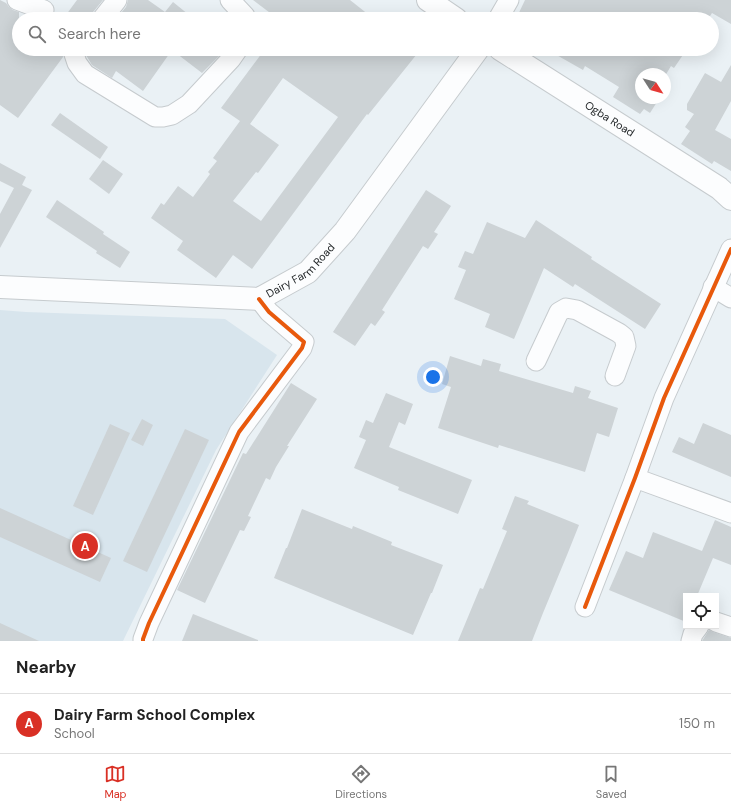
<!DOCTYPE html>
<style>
body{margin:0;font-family:"DM Sans",sans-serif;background:#f2f2f2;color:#222}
.controls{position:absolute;right:12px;bottom:12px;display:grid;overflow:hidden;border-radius:0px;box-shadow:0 4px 16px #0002}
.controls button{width:36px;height:36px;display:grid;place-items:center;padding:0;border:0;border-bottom:1px solid #e0e0e0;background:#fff;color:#222;font:20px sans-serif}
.compass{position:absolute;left:635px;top:68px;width:36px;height:36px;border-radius:50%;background:#fff;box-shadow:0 4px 16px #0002;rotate:126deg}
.you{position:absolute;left:433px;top:377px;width:14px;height:14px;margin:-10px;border:3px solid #fff;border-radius:50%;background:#1a73e8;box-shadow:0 0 0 6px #1a73e833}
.badge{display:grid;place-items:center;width:26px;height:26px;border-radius:50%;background:#d93025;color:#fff;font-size:13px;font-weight:700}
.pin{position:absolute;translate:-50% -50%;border:2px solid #fff;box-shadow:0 1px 4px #0006}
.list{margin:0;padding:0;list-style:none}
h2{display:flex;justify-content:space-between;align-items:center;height:52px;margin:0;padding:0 16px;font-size:17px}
h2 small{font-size:13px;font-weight:400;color:#767676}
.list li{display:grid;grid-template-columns:26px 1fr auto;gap:12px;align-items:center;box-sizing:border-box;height:60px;padding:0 16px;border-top:1px solid #e0e0e0}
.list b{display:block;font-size:15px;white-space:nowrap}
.list p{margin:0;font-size:13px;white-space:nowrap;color:#767676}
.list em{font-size:13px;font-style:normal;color:#767676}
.icon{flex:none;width:22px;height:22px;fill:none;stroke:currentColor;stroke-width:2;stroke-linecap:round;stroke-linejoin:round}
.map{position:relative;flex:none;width:731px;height:641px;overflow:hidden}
.search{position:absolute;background:#fff;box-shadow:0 4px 16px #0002;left:12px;right:12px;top:12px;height:44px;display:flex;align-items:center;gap:10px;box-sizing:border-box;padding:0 14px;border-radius:22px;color:#767676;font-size:15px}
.sheet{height:112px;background:#fff}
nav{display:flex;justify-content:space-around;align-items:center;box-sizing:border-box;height:56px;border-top:1px solid #e0e0e0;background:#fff;font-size:11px;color:#767676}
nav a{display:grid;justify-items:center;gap:2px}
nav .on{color:#d93025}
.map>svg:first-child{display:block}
</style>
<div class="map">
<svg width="731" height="641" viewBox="0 0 731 641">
<rect width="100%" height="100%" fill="#eaf1f5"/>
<path fill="#d8e5ed" d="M0 310 26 312 225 319 277 355 216 450 123 641H0Z"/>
<g fill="#cdd3d6" fill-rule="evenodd">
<path d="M0 0 6 3 9 7 13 10 19 12V49H62L63 57 18 118 0 105Z"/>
<path d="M77 0H103L93 12 91 19H63Z"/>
<path d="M128 0H148L165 12 173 2 194 19H116L126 7Z"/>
<path d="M253 0H350L374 19H278Z"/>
<path d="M525 0H731V24L712 13 708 19H516Z"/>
<path d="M88 49H210L219 56 202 73 172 50 143 91 116 71 112 78 92 65 86 55Z"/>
<path d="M265 49H421L368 115 367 114 252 269 233 255 216 278 177 250 183 241 151 218 161 203 164 205 178 186 193 197 210 174 208 172 217 161 213 158 240 121 221 108ZM283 78 338 117 261 221 233 201 256 172 258 173 279 145 250 124Z"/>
<path d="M546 49H687L674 68 671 66 665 76V74H641V98H651L657 102 650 113 644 109 640 114 613 97 619 87 585 66 583 70Z"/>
<path d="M731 65V101L715 130 731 139V171L714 161 712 164 681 144 690 131 685 127 694 114 687 110V104L705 73 721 82Z"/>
<path d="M60 113 108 147 100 159 51 125Z"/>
<path d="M103 160 123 174 109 194 89 179Z"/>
<path d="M0 163 26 177 22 185 32 190 0 248V214L14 188 0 181Z"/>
<path d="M426 190 451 206 434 232 438 234 428 249 423 246 382 310 385 312 375 326 371 323 355 346 333 332Z"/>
<path d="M57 200 104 232 103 234 130 252 120 268 96 253 97 251 46 217Z"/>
<path d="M536 220 592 257 591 259 661 304 645 329 575 284 573 287 544 268 514 339 485 327 490 314 454 299 466 270 458 267 465 251 473 254 487 222 525 238Z"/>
<path d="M450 356 481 366 483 359 501 364 499 371 573 393 575 386 591 391 588 398 618 408 609 437 597 433 585 472 499 445 498 448 438 428 451 387 442 384Z"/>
<path d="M291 383 317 399 287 446H289L276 467 270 480 266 478 248 516 251 517 244 531 240 530 205 603 177 590 243 453 246 454Z"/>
<path d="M386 393 413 404 405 425 399 422 389 447 472 480 458 514 398 490 399 487 354 468 366 440 359 437 366 420 373 423Z"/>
<path d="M142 419 153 425 143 446 131 440Z"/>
<path d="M703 423 731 435V477L672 452 679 437 694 444Z"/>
<path d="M110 424 130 433 93 515 73 506Z"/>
<path d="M185 429 209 440 147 572 123 561Z"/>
<path d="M515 496 529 501 527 504 579 525 567 555 543 613 532 641H458L480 588 483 589 507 531 502 529Z"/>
<path d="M0 508 111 558 100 582 0 537Z"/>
<path d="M302 509 352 529 353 526 392 542 391 545 443 565 432 593H431L413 635 274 578 286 548H287Z"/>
<path d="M715 520 731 527V565L713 558 697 596H686V622L609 590 626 551 643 558 653 532 702 551Z"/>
<path d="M193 614 258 640V641H182Z"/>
<path d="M0 623 39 641H0Z"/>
<path d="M709 630 713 632 731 638V641H702Z"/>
</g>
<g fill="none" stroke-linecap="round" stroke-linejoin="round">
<defs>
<g id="minor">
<path d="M17 0 44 10"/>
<path d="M230 0 245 16 246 19"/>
<path d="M102 19 117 0"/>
<path d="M498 19 509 0"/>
<path d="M77 49 73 51 77 63 85 74 155 117H163L172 115 189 104 231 59 238 49"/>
<path d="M713 287 731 298"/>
<path d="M536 361 559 312 566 308 577 310 619 333 624 337 626 346 615 376"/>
<path d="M635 478 731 513"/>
<path d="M585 607 635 478 664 398 731 249"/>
<path d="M716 622 731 627"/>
<path d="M143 641V639L149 623 239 432 302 348 304 342 269 312 259 299"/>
<path d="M691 641 693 634 699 626"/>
</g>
<g id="major">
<path d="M428 0 456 19"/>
<path id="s1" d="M500 49 719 188 731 199"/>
<path id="s2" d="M0 287 259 299 308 272 345 231 478 49"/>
</g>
</defs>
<use href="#minor" stroke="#c6cbce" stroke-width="21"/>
<use href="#major" stroke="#c6cbce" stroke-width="24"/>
<use href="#minor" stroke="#fcfdfe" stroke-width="19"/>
<use href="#major" stroke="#fcfdfe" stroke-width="22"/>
<defs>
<g id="cycleway">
<path d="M585 607 635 478 664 398 731 249"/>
<path d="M143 641V639L149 623 239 432 302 348 304 342 269 312 259 299"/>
</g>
</defs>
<use href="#cycleway" stroke="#fbfdff" stroke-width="6"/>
<use href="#cycleway" stroke="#e8590c" stroke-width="4"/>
</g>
<g text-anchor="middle" stroke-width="3" stroke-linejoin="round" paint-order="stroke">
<g font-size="11" fill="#1b1f21" stroke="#fbfdff">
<text dy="4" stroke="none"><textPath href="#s1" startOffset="130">Ogba Road</textPath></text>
<text dy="4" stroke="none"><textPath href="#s2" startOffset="310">Dairy Farm Road</textPath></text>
</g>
</g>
</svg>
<div class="controls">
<button><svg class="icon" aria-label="locate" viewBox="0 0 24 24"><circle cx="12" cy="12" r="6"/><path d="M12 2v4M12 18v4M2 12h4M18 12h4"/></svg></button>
</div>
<svg class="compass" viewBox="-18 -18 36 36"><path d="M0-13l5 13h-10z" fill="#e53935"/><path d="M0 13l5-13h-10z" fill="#767676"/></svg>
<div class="you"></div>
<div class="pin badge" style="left:85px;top:546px">A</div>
<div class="search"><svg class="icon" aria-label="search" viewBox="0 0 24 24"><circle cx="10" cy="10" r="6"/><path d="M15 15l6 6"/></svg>Search here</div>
</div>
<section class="sheet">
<h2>Nearby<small></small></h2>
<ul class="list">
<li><span class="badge">A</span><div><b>Dairy Farm School Complex</b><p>School</p></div><em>150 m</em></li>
</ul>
</section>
<nav>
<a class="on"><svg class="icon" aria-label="map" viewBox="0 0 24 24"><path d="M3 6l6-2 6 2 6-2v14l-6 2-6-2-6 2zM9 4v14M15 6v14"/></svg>Map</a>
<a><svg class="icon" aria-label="directions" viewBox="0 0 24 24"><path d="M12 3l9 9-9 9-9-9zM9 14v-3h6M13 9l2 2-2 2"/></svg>Directions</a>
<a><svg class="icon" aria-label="saved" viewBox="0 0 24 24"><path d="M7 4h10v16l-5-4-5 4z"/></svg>Saved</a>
</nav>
